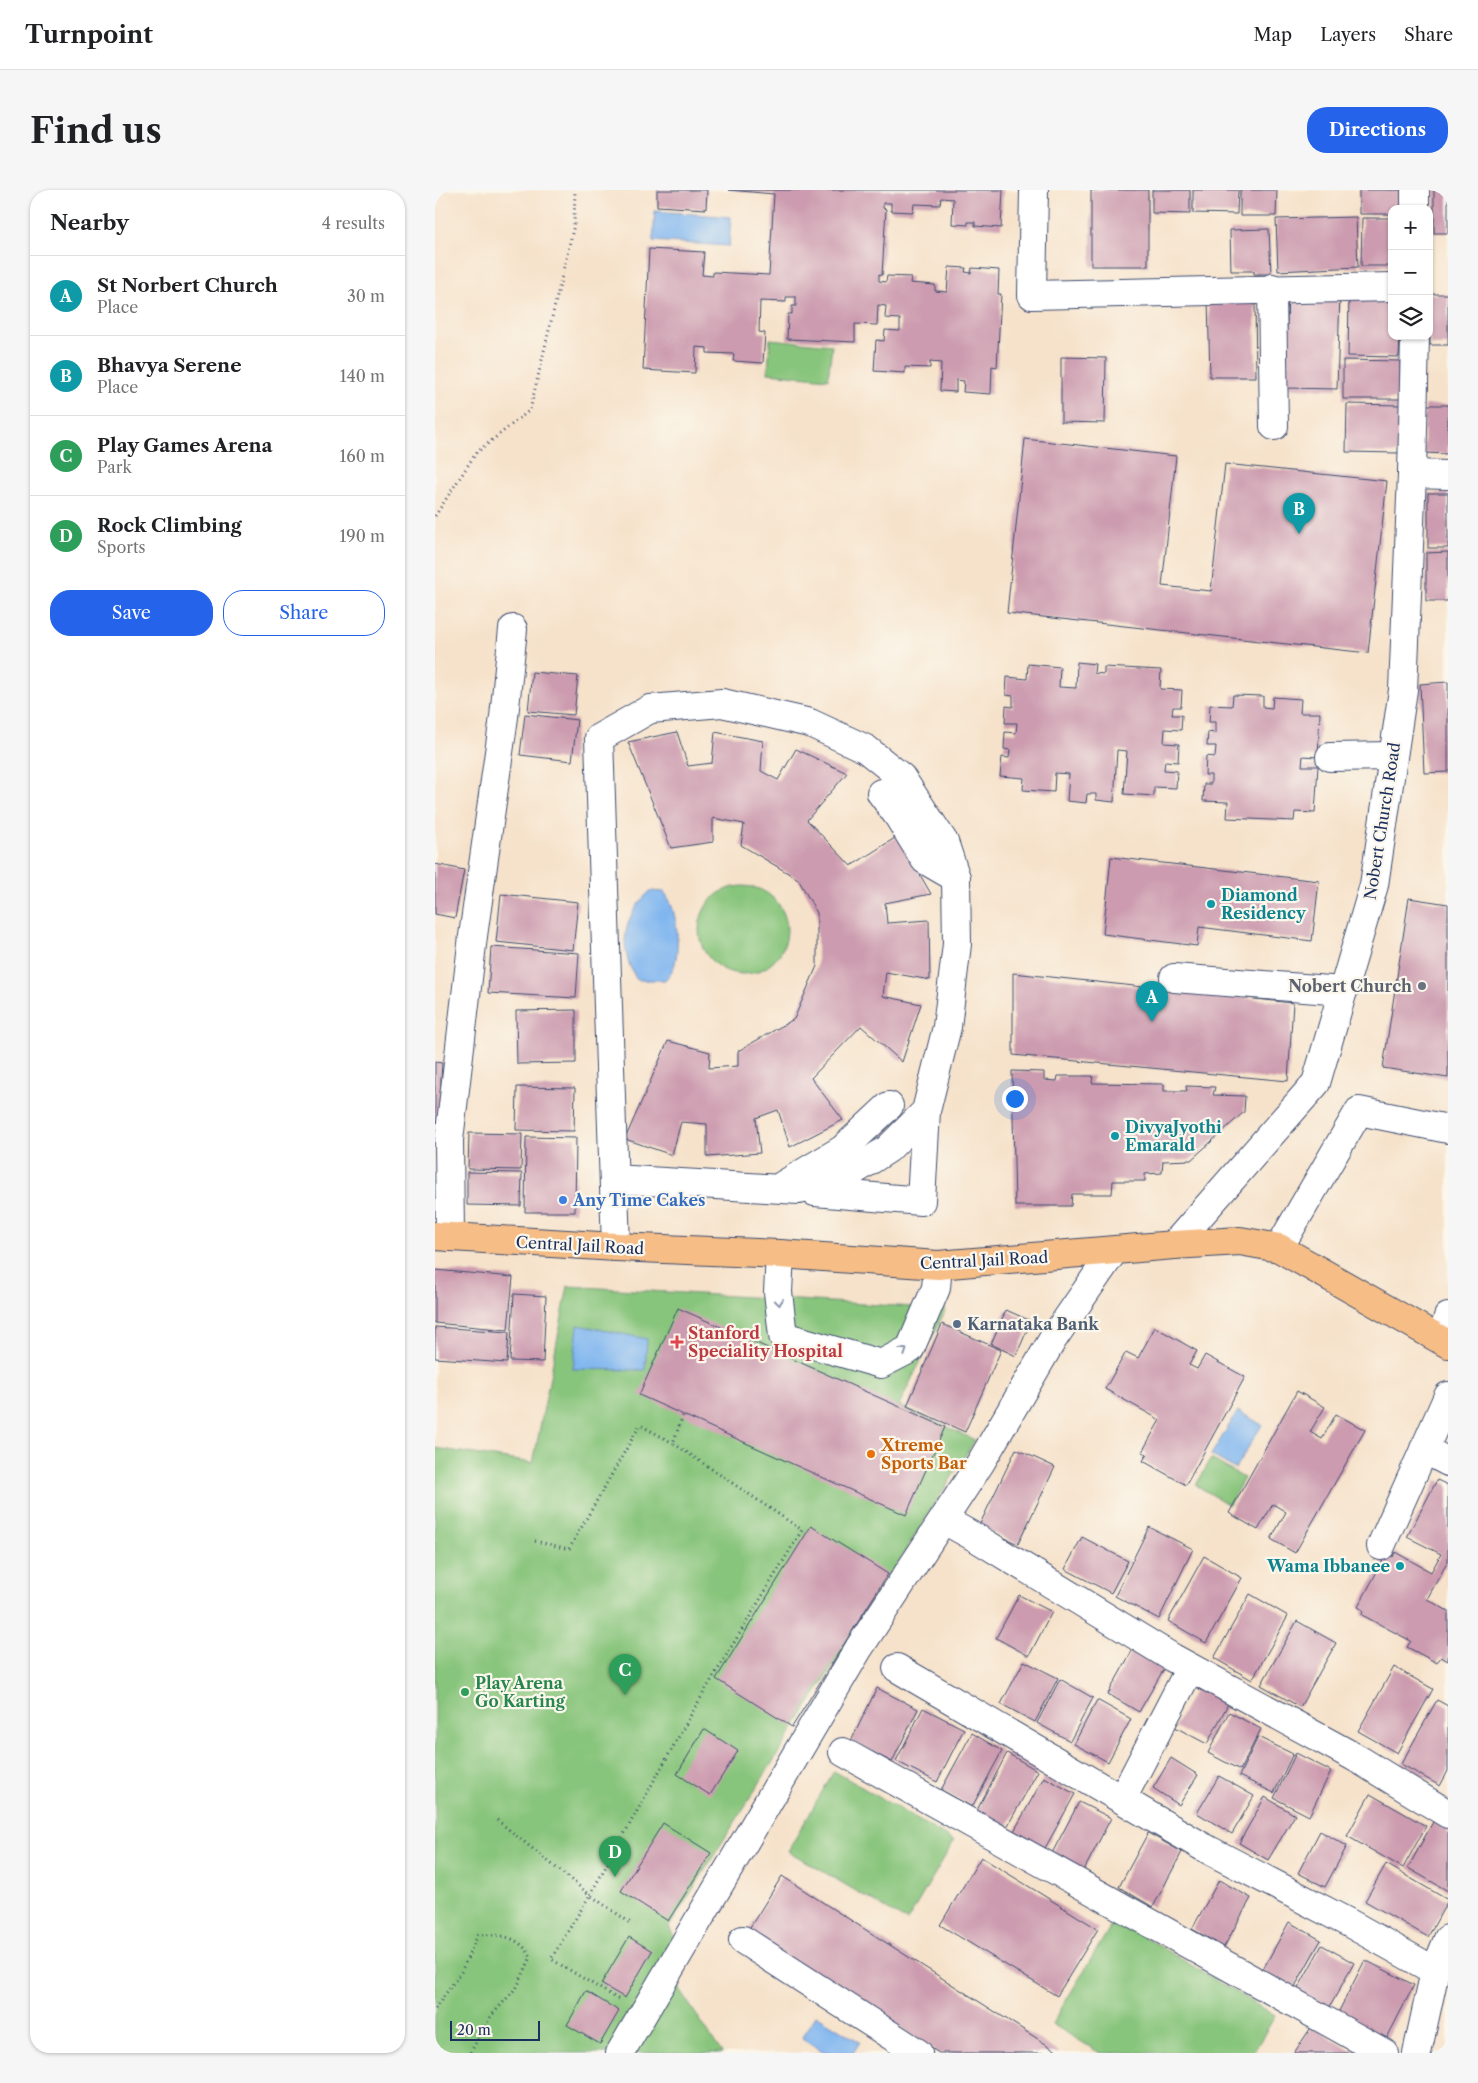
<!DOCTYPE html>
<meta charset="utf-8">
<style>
body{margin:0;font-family:"Libre Caslon Text",serif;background:#f6f6f6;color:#202124}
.controls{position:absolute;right:15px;top:15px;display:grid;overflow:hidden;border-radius:10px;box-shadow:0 1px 4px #0004}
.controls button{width:45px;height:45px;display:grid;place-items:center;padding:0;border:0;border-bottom:1px solid #e0e0e0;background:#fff;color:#202124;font:25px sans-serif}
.scale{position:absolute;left:15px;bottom:12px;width:90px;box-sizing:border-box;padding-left:5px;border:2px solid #1b2f5e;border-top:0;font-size:14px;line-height:18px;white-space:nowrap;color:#1b2f5e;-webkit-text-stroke:4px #fbf7ec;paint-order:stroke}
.you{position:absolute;left:579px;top:908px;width:18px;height:18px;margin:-12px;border:4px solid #fff;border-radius:50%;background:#1a73e8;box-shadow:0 0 0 8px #1a73e833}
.badge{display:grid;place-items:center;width:32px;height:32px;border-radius:50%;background:#2563eb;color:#fff;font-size:16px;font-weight:700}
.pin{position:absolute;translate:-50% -41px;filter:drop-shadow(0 1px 2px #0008)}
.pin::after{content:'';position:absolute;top:26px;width:18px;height:15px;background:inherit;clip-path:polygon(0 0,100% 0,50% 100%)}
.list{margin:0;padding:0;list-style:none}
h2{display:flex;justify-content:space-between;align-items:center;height:65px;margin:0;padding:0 20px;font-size:21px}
h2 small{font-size:16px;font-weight:400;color:#757577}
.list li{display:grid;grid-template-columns:32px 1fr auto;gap:15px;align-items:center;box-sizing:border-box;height:80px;padding:0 20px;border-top:1px solid #e0e0e0}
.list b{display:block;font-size:19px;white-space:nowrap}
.list p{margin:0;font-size:16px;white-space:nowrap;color:#757577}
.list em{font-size:16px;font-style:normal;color:#757577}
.actions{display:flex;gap:10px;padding:15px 20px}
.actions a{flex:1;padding:11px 0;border:1px solid #2563eb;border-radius:20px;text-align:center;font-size:18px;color:#2563eb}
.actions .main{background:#2563eb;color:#fff}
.icon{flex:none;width:28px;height:28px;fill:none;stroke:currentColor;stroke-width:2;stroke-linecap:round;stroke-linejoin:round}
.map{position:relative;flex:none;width:1013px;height:1863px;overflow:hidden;border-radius:20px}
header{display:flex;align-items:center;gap:30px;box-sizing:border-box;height:70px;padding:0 25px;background:#fff;border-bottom:1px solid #e0e0e0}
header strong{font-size:24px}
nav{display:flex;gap:28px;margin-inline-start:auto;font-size:18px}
.intro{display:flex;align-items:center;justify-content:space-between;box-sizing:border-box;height:120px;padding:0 30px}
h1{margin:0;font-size:35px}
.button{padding:12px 22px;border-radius:20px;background:#2563eb;color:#fff;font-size:18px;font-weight:700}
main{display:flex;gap:30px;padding:0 30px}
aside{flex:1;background:#fff;border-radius:20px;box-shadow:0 1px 4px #0004}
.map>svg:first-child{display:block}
</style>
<header>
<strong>Turnpoint</strong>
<nav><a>Map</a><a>Layers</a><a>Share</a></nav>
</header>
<div class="intro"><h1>Find us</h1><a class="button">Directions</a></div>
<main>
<aside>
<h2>Nearby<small>4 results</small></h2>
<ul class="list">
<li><span class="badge" style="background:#0f9aa8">A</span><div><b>St Norbert Church</b><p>Place</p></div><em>30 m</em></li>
<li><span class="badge" style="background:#0f9aa8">B</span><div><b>Bhavya Serene</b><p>Place</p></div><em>140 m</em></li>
<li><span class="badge" style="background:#2e9e5b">C</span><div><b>Play Games Arena</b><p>Park</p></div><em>160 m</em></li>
<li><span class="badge" style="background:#2e9e5b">D</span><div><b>Rock Climbing</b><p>Sports</p></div><em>190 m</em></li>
</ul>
<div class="actions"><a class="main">Save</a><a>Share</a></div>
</aside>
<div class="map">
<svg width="1013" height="1863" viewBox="0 0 1013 1863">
<rect width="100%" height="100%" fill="#fbf7ec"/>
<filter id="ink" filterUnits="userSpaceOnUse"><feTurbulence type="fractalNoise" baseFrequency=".02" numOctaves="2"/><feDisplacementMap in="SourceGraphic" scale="10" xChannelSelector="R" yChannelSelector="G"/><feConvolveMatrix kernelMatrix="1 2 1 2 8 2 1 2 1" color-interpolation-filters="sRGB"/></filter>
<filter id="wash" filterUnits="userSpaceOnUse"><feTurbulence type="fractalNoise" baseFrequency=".0096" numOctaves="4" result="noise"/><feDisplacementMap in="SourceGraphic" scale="20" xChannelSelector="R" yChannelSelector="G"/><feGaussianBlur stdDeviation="1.12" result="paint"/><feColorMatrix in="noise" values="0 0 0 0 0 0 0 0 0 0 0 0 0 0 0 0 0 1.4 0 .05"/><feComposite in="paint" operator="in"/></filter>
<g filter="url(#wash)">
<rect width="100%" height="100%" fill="#f6e2ca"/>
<g fill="#88c57b" stroke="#527a6c">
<path d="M335 149 397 155 393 189 333 183Z"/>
<circle cx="308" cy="740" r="44"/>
<path d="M133 1096 511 1119 464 1215 540 1250 234 1737 249 1765 243 1779 244 1799 287 1863H0V1258L98 1273Z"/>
<path d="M776 1269 809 1288 794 1315 761 1295Z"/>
<path d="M399 1581 519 1651 472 1731 353 1661Z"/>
<path d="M680 1729 840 1826 818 1863H665L617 1834Z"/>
</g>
<g fill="#80b6ef" stroke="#4e72a6">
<path d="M220 21 296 27 294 56 218 51Z"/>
<path d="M215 701 229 702C242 717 245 753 240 773 239 779 234 785 230 790H202C182 757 188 727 215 701Z"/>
<path d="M143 1135 212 1149 210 1180 138 1179Z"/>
<path d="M803 1221 827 1235 800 1279 776 1265Z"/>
<path d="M381 1825 425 1852 418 1863H391L367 1848Z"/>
</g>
<g id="blocks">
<g fill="#cc9baf">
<path d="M222 0H272L271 19 222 16Z"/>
<path d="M293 0H568L566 38 540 36V32H533V35L517 34 518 9 506 8 505 15 479 14 478 22 456 21V13H448V18L451 19 447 85 444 84V91L451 92 452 86 476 87 475 93 500 95V101L512 102 514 77 531 78 530 82 536 83 537 78 564 80 563 104H566L562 177 557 176 556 204 528 202 529 191 521 190V202L505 201 506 173 495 172V178L470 177V183L439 181 441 150 449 151 450 140 465 141V129L450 128 451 116 443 115 442 135 420 134V152L352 149 353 124H357V116H361V107H351V112L325 111 324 142 330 143 328 173 298 171 299 164 272 163V158L261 157 260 183 208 180 214 59 269 62 267 85 278 86V82L334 85 339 4Z"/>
<rect x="656" y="0" width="57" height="76"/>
<path d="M717 0H755V24L717 23Z"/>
<path d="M758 0H803L802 24 758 23Z"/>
<path d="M805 0H842L841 26H805Z"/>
<path d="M924 0H966V19H957V24H924Z"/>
<rect x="999" y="0" width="14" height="43"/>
<path d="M921 27 923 77 843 81 841 29Z"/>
<path d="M927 28H957V76H926Z"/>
<path d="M834 39 836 84H819V81H796L795 40Z"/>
<path d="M853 101 905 103 902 199 850 198Z"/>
<rect x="995" y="104" width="18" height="51"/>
<path d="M914 105H957V146H965L964 167 913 166Z"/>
<path d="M773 109H820L821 187H775Z"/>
<path d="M626 167 671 168 670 233 626 232Z"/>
<path d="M908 170 965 171V209H908Z"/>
<path d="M912 214 965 215 964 263 911 262Z"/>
<path d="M990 215H1013V264L989 263Z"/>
<path d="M590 249 741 266 727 396 776 401 790 274 952 291 933 463 572 423Z"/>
<rect x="993" y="303" width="20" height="55"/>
<path d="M1013 362V411H991V363Z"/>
<path d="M642 472 660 474 659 483 669 484V477L726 480 725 499 747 500 746 517H738L737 525H747L746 540 730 539 729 553 744 554 743 572 730 571 729 580 742 581 741 598 719 597V606L689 604 692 561 682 560 679 612 661 610V604H652L651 613 632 611 634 584 620 583 619 602 588 600 589 588 565 586 567 567 574 568 575 560 569 559 570 542 581 543 582 533H570L571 516 578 517V506L571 505 572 487 592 489 593 474 625 477 624 497 641 498Z"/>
<path d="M97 482 143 486 139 525 93 521Z"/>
<path d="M1013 492V582L989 583 985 494Z"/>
<path d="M798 505 828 506V517L837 518 838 507 866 509 865 523H885L883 567 868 566 867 576H883L880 623 860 622 859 631 792 628 793 612 768 611 769 594H776V585H770L771 566 780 567 781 556H772L773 542 780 543V532H774L775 515 797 516Z"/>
<path d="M90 524 142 530 137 571 85 565Z"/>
<path d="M242 542 253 576 277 573 280 542 328 551 326 581 343 590 361 559 412 583 372 630 416 676 463 646 496 704 450 713 452 733 494 730 495 790 451 782 448 806 486 814 467 872 426 836 376 888 408 930 355 957 343 920 321 928 325 963 272 967V934L246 932 237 965 190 949 233 851 275 862 274 878 303 876V861L359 829 382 776V723L363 689 306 655 309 634 278 628V652L236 658 193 552Z"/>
<path d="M676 667 884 691 877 751 764 737 762 756 668 744Z"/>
<path d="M0 674 29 680 20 728 0 724Z"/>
<path d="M66 704 143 712 138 760 61 752Z"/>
<path d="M974 708 1013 714V888L948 878Z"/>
<path d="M56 757 144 763 141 808 53 803Z"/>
<path d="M578 783 858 813 853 891 578 865Z"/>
<path d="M141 820V873L82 874 81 821Z"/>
<path d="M0 872 7 873 3 940H0Z"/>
<path d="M577 881 609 882V890L622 891 623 886H658L657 893 729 894V901H752L751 896 780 897 778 905 810 906 809 922 756 970 728 971 727 983 710 984V991H678L677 1004H637L636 1016H580Z"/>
<path d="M82 897 140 898 139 941 81 940Z"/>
<path d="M34 943 87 944 86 980 33 979Z"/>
<path d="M91 947 141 948 140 1022H90Z"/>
<path d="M32 982 87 983 86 1016 32 1015Z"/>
<path d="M0 1080 78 1087 73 1140 0 1133Z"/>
<path d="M79 1104 111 1106 108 1172 75 1171Z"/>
<path d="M243 1118 510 1237 471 1325 204 1205Z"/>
<path d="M571 1120 596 1131 581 1166 556 1154Z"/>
<path d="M507 1134 566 1160 530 1242 472 1216Z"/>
<path d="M0 1137 74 1142 72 1173 0 1168Z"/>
<path d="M720 1137 762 1161 754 1175 762 1179 770 1165 810 1187 751 1295 708 1271 712 1264 707 1262 725 1230 670 1199 691 1162 703 1168Z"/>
<path d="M862 1201 890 1217 875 1242 887 1249 901 1224 930 1240 860 1363 836 1349 851 1322 838 1314 823 1340 794 1323Z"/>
<path d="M581 1259 620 1277 583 1354 544 1336Z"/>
<path d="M1002 1290 1013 1295V1371L992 1409 1013 1421V1471L1006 1467 1002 1473 972 1457 976 1451 927 1425 928 1420 923 1417 952 1363 958 1367 960 1362 996 1382 1006 1364 972 1347Z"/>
<path d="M376 1336 453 1384 357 1537 281 1489Z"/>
<path d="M714 1337 758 1359 724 1429 680 1406Z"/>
<path d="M647 1347 693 1371 676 1403 630 1379Z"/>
<path d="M769 1366 807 1388 771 1453 733 1431Z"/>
<path d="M815 1404 853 1426 817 1490 779 1468Z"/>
<path d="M584 1405 617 1422 594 1466 561 1448Z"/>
<path d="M862 1431 901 1453 865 1517 826 1495Z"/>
<path d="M698 1459 730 1477 704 1522 673 1504Z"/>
<path d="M589 1471 623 1488 600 1532 566 1514Z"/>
<path d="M959 1477 998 1499 962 1563 923 1541Z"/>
<path d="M625 1489 658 1508 635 1551 602 1533Z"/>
<path d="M761 1497 793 1514 772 1554 740 1537Z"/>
<path d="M442 1498 483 1519 457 1572 416 1551Z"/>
<path d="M662 1510 696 1529 673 1572 639 1554Z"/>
<path d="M1002 1510 1013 1516V1581L1005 1596 966 1574Z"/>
<path d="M488 1518 529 1539 502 1592 461 1571Z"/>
<path d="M794 1522 826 1539 805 1580 773 1563Z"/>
<path d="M269 1539 303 1561 275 1605 242 1584Z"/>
<path d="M537 1543 567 1561 537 1617 506 1600Z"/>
<path d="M823 1547 858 1564 839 1603 804 1586Z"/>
<path d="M572 1563 603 1581 572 1637 542 1620Z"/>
<path d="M861 1563 896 1581 874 1626 839 1608Z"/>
<path d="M736 1568 763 1585 744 1615 718 1598Z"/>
<path d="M784 1586 819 1606 797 1644 762 1623Z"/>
<path d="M609 1587 640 1604 609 1660 578 1643Z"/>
<path d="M935 1604 991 1636 968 1678 912 1646Z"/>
<path d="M830 1607 860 1625 833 1670 804 1653Z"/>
<path d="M644 1612 676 1628 648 1682 616 1665Z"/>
<path d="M999 1630 1013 1638V1701L973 1678Z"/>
<path d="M228 1633 276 1663 233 1731 186 1701Z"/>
<path d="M885 1641 912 1656 890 1697 863 1683Z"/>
<path d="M713 1643 747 1662 718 1717 684 1697Z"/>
<path d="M546 1667 663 1739 622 1806 505 1735Z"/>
<path d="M951 1674 1013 1710 993 1747 930 1711Z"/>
<path d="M347 1686 398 1719 625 1863H504L312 1742Z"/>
<path d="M784 1690 816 1708 789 1757 757 1739Z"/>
<path d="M854 1732 886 1750 859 1798 827 1781Z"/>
<path d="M194 1747 217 1761 190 1808 166 1794Z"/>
<path d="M887 1755 919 1773 892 1822 860 1804Z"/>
<path d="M930 1770 979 1795 952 1848 903 1823Z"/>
<path d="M151 1801 184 1821 165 1854 132 1835Z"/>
<path d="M877 1836 919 1863H859Z"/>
</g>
</g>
</g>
<g filter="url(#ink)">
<use href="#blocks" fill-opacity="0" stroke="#3c4a6e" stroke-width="1"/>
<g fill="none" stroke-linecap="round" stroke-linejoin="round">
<defs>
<g id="minor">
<path d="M599 0 597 105 957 97"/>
<path d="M980 0V19"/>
<path d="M837 98 839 236"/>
<path d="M977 284 1013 285"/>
<path d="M895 567 958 566"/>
<path d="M446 603 463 626 490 670 521 688"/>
<path d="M739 788 908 801"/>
<path d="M179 989 364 1000 408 988 453 959 491 921 512 837 522 754 521 688 509 652 466 587 431 559 375 533 287 513 215 519 164 548 181 1057"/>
<path d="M348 995 408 959 454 916"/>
<path d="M380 1002 486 1011 491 921"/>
<path d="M15 1047 14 950 38 746 69 527 78 439"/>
<path d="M739 1055 881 893 939 695 968 500 977 284 980 146"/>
<path d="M844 1058 924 921 1013 939"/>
<path d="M345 1064 343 1102 348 1146 446 1174 475 1159 501 1098 503 1075"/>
<path d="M1007 1150 1013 1127"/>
<path d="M989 1259 1013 1272"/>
<path d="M509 1330 543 1349 738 1468 923 1569 1013 1624"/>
<path d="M946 1356 1013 1206"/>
<path d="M462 1478 768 1657 914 1733 1000 1781"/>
<path d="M408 1562 949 1863"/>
<path d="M687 1609 755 1478"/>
<path d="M308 1750 483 1863"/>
<path d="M185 1863 424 1458 546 1272 618 1149 678 1062"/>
<path d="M982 1863 1000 1781 1013 1749"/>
</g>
<path id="major" d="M0 1046 181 1057 345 1064 503 1075 739 1055 805 1051 844 1058 1013 1154"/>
</defs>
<use href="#minor" stroke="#3c4a6e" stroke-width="30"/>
<use href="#major" stroke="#3c4a6e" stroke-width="30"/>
<g stroke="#3c4a6e" stroke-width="3" stroke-dasharray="1 4" stroke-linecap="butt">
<path d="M0 326 41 263 95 220 139 35 140 0"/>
<path d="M100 1351 134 1359 205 1235 238 1253"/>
<path d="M62 1630 155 1705 262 1514 367 1340 238 1253 248 1225"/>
<path d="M183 1809 116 1769 155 1705 197 1734"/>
<path d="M0 1819 26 1782 43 1745C66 1744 84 1746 96 1767L82 1797 56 1826 35 1863"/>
</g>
<use href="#minor" stroke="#fff" stroke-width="28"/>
<use href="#major" stroke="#f6be86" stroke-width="28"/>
</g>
<defs><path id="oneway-chevron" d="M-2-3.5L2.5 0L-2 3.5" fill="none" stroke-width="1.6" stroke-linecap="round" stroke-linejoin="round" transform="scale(1.25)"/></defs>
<g stroke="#8d97ae">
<use href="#oneway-chevron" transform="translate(344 1112) rotate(84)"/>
<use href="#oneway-chevron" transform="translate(469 1161) rotate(-34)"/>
</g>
</g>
<g fill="#0f9aa8" stroke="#fbf7ec" stroke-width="2">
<circle cx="776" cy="714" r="5"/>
<circle cx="680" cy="946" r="5"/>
<circle cx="965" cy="1376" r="5"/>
</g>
<circle fill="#6b7280" stroke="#fbf7ec" stroke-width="2" cx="987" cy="796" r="5"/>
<circle fill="#3f7fe0" stroke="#fbf7ec" stroke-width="2" cx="128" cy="1010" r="5"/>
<circle fill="#5c6f8a" stroke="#fbf7ec" stroke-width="2" cx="522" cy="1134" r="5"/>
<path fill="#e0444e" stroke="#fbf7ec" stroke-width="2" d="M239.5 1144.5h5v5h5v5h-5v5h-5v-5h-5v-5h5z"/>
<circle fill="#e8710a" stroke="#fbf7ec" stroke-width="2" cx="436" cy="1264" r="5"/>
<circle fill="#2e9e5b" stroke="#fbf7ec" stroke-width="2" cx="30" cy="1502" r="5"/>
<g text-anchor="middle" stroke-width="4.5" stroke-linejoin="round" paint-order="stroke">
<g font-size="16" fill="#1b2f5e" stroke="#fbf7ec">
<text transform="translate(947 631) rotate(-81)" y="6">Nobert Church Road</text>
<text transform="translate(145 1055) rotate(3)" y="6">Central Jail Road</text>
<text transform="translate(549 1070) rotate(-3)" y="6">Central Jail Road</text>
</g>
<g font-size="16" font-weight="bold" fill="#0d838f" stroke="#fbf7ec" text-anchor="start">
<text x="786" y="711">Diamond<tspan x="786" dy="18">Residency</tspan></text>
<text x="690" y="943">DivyaJyothi<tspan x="690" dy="18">Emarald</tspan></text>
<text x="955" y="1382" text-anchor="end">Wama Ibbanee</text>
</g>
<g font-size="16" font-weight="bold" fill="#5b616d" stroke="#fbf7ec" text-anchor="end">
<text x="977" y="802">Nobert Church</text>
</g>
<g font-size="16" font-weight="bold" fill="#366cbe" stroke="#fbf7ec" text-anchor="start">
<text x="138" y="1016">Any Time Cakes</text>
</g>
<g font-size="16" font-weight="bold" fill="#4e5e75" stroke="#fbf7ec" text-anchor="start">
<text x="532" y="1140">Karnataka Bank</text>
</g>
<g font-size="16" font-weight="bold" fill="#be3a42" stroke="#fbf7ec" text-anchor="start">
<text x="253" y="1149">Stanford<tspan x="253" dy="18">Speciality Hospital</tspan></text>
</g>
<g font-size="16" font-weight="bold" fill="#c56008" stroke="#fbf7ec" text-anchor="start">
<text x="446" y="1261">Xtreme<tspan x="446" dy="18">Sports Bar</tspan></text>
</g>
<g font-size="16" font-weight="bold" fill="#27864d" stroke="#fbf7ec" text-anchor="start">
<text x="40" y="1499">Play Arena<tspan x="40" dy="18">Go Karting</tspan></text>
</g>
</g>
</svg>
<div class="controls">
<button>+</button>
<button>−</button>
<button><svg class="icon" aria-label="layers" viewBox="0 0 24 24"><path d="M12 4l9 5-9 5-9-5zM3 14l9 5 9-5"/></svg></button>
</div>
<div class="scale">20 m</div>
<div class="you"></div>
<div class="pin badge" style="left:717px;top:832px;background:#0f9aa8">A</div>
<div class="pin badge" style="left:864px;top:344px;background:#0f9aa8">B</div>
<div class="pin badge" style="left:190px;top:1505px;background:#2e9e5b">C</div>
<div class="pin badge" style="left:180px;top:1687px;background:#2e9e5b">D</div>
</div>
</main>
